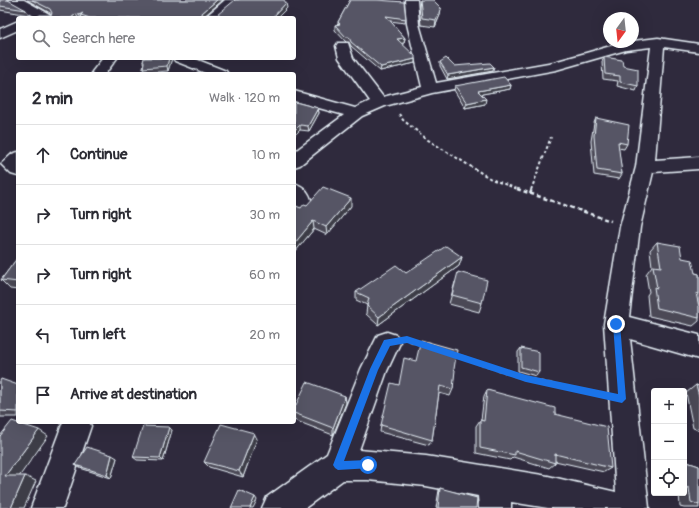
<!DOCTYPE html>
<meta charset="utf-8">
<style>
body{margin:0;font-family:Pangolin,sans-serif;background:#f7f7f7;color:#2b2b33}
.controls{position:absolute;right:12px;bottom:12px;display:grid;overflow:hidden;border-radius:4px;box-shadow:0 4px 16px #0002}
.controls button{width:36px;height:36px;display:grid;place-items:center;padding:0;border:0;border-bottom:1px solid #e1e1e2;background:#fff;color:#2b2b33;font:20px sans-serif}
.compass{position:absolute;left:603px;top:12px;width:36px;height:36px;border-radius:50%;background:#fff;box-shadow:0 4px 16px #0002;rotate:195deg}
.stop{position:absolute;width:12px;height:12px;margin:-9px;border:3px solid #1a73e8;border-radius:50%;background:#fff}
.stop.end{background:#1a73e8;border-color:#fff;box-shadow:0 1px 4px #0008}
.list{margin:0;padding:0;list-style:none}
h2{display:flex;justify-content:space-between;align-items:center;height:52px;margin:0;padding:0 16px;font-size:17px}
h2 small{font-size:13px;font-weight:400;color:#7c7c81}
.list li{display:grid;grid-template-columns:26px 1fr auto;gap:12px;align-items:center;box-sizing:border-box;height:60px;padding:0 16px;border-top:1px solid #e1e1e2}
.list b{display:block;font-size:15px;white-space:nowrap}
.list em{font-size:13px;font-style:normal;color:#7c7c81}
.icon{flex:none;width:22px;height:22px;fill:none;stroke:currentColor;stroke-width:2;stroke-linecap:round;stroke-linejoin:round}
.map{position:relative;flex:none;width:699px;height:508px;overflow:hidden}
.search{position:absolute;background:#fff;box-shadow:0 4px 16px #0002;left:16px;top:16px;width:280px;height:44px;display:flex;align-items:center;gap:10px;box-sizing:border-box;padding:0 14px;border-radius:4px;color:#7c7c81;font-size:15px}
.panel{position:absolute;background:#fff;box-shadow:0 4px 16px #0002;left:16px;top:72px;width:280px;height:352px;border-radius:4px}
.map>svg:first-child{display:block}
</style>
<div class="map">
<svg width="699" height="508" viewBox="0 0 699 508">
<rect width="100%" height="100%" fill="#2f2a3d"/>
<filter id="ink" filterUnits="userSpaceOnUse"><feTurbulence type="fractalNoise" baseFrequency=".025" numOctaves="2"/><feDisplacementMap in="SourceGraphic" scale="8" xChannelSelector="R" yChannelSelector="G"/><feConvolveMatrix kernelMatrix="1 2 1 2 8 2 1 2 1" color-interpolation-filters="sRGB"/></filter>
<g filter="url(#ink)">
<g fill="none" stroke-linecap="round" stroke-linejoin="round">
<defs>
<g id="minor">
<path d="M7 0H24L51 15 53 18H37L18 6 9 2Z"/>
<path d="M225 0H238L217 18H204Z"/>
<path d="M405 0H417L419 24 436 83 554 62 625 42 658 38 699 44V52L664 47 655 160 699 157V169L653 172 640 227 629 317 699 335V359L630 339 649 508H548L511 502V508H479L478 496 426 486 368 480H343L305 508H262L267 497 327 454 361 369 378 335 387 332 396 335 400 343 387 371 359 450 426 456 548 476 616 492 604 324 620 227 636 167 651 47 626 50 556 70 432 93 385 106 362 116 300 165 294 167V152L344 115 294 101V91L355 108 370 101 339 58 336 46 338 43H348L353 58 383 97 422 87 407 24Z"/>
<path d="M18 21V30L0 38V29Z"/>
<path d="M103 58H117L105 74H93L92 72Z"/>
<path d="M173 58H193L226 71 228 74H208L175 61Z"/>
<path d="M18 152V176L11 174 1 164 12 154Z"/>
<path d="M294 183C305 187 309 192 312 203L309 208 302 210 295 208Z"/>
<path d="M63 422H89L91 426 63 508H31Z"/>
</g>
</defs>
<use href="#minor" stroke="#e8f1f8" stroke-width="3"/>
<g stroke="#e8f1f8" stroke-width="2" stroke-dasharray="3 2.5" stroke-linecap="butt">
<path d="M399 114 403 120 428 140 491 179 520 190"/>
<path d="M531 190 551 137"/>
</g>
<g stroke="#e8f1f8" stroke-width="2.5" stroke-dasharray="4 3" stroke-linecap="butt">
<path d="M517 189 611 221"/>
<path d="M530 194 532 189"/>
</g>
<g stroke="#e8f1f8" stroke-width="3" stroke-dasharray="5 4" stroke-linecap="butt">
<path d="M409 340 421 344"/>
<path d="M453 354 526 379 598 394"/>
</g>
<use href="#minor" fill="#2f2a3d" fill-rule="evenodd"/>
</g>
<g fill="#4b4957" stroke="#e8f1f8">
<path d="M0 0 26 10 29 15 0 10Z"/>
<path d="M27 0H223L206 15H217L287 8 277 18H35L51 15 52 14Z"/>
<path d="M350 0 406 19 405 23 390 21 405 38 404 43H401L415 59V63L380 71 351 46 349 42H346L335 30V25H338V22Z"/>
<path d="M420 0 441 8 440 15 435 27 421 25 419 7Z"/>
<path d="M604 57 623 66 638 86 636 91 617 86 618 81 603 79 602 62Z"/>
<path d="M144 58H172L168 71 145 73 143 68 144 65 143 62Z"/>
<path d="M440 62 454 66 493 71 447 79 440 66Z"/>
<path d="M511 85 510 89 482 94 485 104 465 108 454 90 455 86Z"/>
<path d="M294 103 318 108 319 113 309 131 300 130Z"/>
<path d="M596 118 627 144 624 149 618 148 622 174 619 179 594 175 591 141 594 123Z"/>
<path d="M307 205 351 206 327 235 314 229 294 253V208H301Z"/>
<path d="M657 242 682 258 695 273 699 274V304L698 303 699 307V321L693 326 649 316 647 295 649 292 646 274 652 266 650 250Z"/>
<path d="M18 257V290L10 289 1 280Z"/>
<path d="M462 257 459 266 378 325 366 314 367 305 356 300V292L406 273Z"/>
<path d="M455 282 482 303 479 312 449 304Z"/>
<path d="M521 348 539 372 536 376 518 371V352Z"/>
<path d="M454 369 453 389 450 396 439 393 432 440 429 445 380 432 381 425 399 385Z"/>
<path d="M0 381 18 385V417H0Z"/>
<path d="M696 385 699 386V430L693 428 686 393Z"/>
<path d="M487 390 555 414 611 468 604 472 555 461V463L549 468 513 457 510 460 476 453V426L480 420H481L484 396Z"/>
<path d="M345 396 346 403 333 435 294 420V409Z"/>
<path d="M172 430 163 461 137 460 133 457Z"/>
<path d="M257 439 243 477 209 467 204 462Z"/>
<path d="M117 458 111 478 80 468 75 465Z"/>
<path d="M684 461 699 466V508H684L680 507 679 493H684Z"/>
<path d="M440 488 476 508H436L439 490Z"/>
</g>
<g fill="#3d3c47" stroke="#e8f1f8">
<path d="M217 0H223L203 17 202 15V13Z"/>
<path d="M286 3 287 8 277 18H272Z"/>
<path d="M441 8 440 15 435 27 436 20Z"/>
<path d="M83 13 81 15 82 18H81L79 15Z"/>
<path d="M76 14 78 18H71Z"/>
<path d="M405 38 404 43 397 44V39Z"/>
<path d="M169 58H172L168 71 167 66Z"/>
<path d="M415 59V63L380 71 381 67Z"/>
<path d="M494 67 493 71 447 79 448 75Z"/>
<path d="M511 85 510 89 477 95 478 91Z"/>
<path d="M486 99 485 104 465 108 467 103Z"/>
<path d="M318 108 319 113 309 131 308 126Z"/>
<path d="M300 125V130L294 136V131Z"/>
<path d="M351 198V206L327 235 326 227Z"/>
<path d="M313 221 314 229 294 253V244Z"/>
<path d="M462 257 459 266 378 325 379 317Z"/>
<path d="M345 396 346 403 333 435V428Z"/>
<path d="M169 427 172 430 163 461 160 458Z"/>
<path d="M39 430 48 436 16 481 5 476Z"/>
<path d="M254 433 257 439 243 477 239 471Z"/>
<path d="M112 455 117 458 111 478 107 475Z"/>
<path d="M25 476 36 481 24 508H11Z"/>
<path d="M255 497 257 500 253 508H250Z"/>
</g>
<g fill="#575565" stroke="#e8f1f8">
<path d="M0 0H8L26 10 0 6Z"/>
<path d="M32 0H217L202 13V15H217L235 0H284L286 3 272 18H90L81 15 83 13 79 15 76 14 71 18H35L40 15H51L52 13 50 9Z"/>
<path d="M350 0H377L404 2 406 19 386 16 405 38 397 39 415 56V59L381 67 351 42 349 37H346L335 25 340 24 338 22Z"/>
<path d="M420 0H433L441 8 436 20 422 18Z"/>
<path d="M604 57 622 60 623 66 638 69V86L620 82V76L605 74Z"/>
<path d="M144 58H169L167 66 143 68 144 62H143Z"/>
<path d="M446 58 454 66 490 63 494 67 448 75 440 62Z"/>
<path d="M504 77 511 85 478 91 486 99 467 103 455 86Z"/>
<path d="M295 102 318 108 308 126 300 125 294 131V103Z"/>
<path d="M596 118 629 125 627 144 618 142 622 174 597 170 594 136Z"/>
<path d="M323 187 351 198 326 227 313 221 294 244V208L296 206 301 208 304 204 307 205Z"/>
<path d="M657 242 680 246 682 258 692 260 695 273 699 274V294L696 293 699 307V318L657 308 654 287 657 288 653 266 661 267Z"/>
<path d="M446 246 462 257 379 317 367 306 369 298 356 292 396 265 406 273Z"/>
<path d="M18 257V282L1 280Z"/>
<path d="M458 272 487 280 482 303 452 295Z"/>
<path d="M421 340 457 350 454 369 455 370 453 389 440 386 432 440 381 425 391 383 399 385 404 358 416 361Z"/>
<path d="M521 348 539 352V372L521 367Z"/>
<path d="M1 379 18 385V412L0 411V381Z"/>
<path d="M307 382 345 396 333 428 294 413V409Z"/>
<path d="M696 385 699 386V396Z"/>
<path d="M487 390 555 408V414L607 427 611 468 555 454V463L515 451V455L480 448V420L484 421Z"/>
<path d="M12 421 39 430 5 476H25L11 508H0V436Z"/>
<path d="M221 424 254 433 239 471 204 462Z"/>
<path d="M143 426 169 427 160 458 133 457Z"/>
<path d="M87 447 112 455 107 475 75 465Z"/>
<path d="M684 461 699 466V505L691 502 689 488 684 487Z"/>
<path d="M440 488 477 498 476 508H438Z"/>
<path d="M239 490 255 497 250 508H231Z"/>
</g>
</g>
<path fill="#1a73e8" d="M616 321 620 324 626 399 622 403 526 382 407 343 390 346 378 370 344 461 368 460 371 462 372 465 371 468 338 470 335 468 333 465 370 369 384 340 407 336 526 375 618 394 613 324Z"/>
</svg>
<div class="controls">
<button>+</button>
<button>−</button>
<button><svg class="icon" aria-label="locate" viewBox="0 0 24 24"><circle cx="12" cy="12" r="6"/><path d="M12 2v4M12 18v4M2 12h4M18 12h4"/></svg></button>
</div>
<svg class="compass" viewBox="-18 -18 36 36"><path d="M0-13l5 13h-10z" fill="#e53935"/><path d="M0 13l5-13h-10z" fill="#7c7c81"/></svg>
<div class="stop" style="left:368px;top:465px"></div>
<div class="stop end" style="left:616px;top:324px"></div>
<div class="search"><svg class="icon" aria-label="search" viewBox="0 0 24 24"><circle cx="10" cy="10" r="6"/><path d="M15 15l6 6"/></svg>Search here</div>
<section class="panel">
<h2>2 min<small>Walk · 120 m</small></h2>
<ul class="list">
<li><svg class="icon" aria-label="ahead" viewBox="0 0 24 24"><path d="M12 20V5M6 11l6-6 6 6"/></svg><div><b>Continue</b></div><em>10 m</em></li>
<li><svg class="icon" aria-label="right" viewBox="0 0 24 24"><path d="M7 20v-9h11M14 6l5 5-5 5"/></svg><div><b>Turn right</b></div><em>30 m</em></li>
<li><svg class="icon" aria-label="right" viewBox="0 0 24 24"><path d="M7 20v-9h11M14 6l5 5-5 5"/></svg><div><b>Turn right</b></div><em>60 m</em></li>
<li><svg class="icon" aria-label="left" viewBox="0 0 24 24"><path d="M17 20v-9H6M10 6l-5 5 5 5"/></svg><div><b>Turn left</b></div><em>20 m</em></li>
<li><svg class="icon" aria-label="arrive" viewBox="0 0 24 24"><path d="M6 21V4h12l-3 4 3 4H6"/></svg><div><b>Arrive at destination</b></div></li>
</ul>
</section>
</div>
